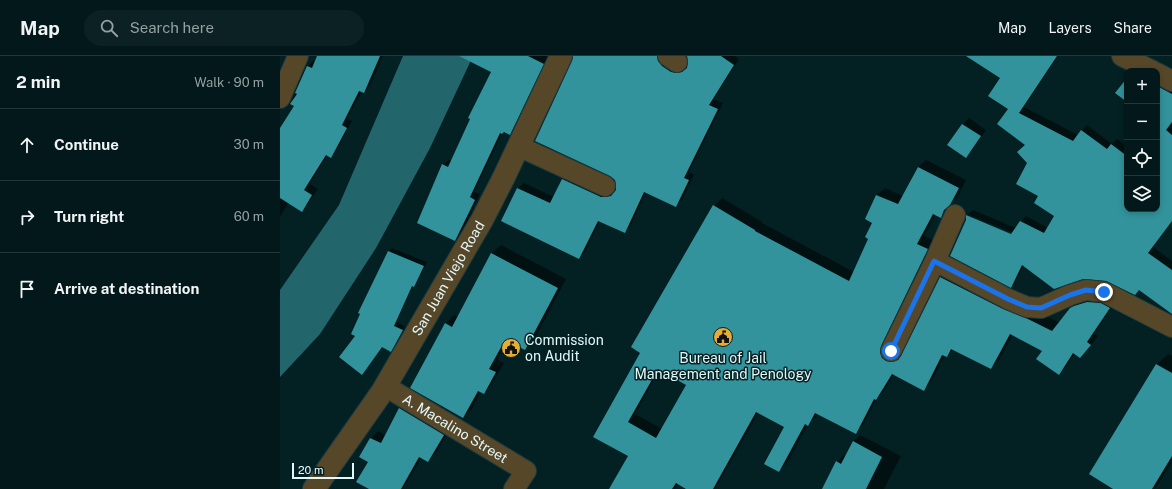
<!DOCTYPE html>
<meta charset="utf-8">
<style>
body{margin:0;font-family:"Public Sans",sans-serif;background:#0c2123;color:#f1f3f6}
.controls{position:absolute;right:12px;top:12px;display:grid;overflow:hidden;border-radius:8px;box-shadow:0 2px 6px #0003}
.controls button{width:36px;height:36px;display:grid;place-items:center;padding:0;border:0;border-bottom:1px solid #233739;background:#02181a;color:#f1f3f6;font:20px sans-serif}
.scale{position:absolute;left:12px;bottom:10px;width:62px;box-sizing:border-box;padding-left:4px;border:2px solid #e4f8fa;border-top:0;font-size:11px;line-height:14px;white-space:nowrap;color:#e4f8fa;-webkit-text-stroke:3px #032023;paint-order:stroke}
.stop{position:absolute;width:12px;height:12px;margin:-9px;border:3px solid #1a73e8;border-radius:50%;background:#fff}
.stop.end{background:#1a73e8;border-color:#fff;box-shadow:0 1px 4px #0008}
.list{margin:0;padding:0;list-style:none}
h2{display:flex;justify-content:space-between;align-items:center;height:52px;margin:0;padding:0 16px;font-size:17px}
h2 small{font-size:13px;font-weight:400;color:#96a0a2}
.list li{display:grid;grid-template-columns:26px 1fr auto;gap:12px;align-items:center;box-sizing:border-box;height:72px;padding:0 16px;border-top:1px solid #233739}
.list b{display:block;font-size:15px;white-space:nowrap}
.list em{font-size:13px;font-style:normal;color:#96a0a2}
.icon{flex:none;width:22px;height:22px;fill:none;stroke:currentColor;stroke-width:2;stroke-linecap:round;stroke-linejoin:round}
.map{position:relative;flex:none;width:892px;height:433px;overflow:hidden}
header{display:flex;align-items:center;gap:24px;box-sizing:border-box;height:56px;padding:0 20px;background:#02181a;border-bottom:1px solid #233739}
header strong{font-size:19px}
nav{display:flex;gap:22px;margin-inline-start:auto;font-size:14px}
.search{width:280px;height:36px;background:#0c2123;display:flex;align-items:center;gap:10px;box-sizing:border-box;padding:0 14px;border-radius:22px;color:#96a0a2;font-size:15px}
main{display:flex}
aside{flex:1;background:#02181a}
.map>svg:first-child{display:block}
</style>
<header>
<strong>Map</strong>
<div class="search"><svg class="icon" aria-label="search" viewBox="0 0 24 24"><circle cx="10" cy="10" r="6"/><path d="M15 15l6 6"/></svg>Search here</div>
<nav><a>Map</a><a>Layers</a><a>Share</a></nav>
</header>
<main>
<aside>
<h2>2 min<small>Walk · 90 m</small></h2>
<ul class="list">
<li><svg class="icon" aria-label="ahead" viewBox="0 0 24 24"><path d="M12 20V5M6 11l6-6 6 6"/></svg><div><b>Continue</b></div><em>30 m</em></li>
<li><svg class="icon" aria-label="right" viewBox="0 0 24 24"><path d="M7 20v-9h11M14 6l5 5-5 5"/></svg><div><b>Turn right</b></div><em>60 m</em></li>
<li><svg class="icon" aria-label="arrive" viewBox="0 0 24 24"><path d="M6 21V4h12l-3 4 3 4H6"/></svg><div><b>Arrive at destination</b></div></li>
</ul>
</aside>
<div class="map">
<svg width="892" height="433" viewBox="0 0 892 433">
<rect width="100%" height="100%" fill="#032023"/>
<path fill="#22656b" d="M123 0H193L150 92 96 192 40 278 0 321V234L59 149Z"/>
<g fill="#0007" fill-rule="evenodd">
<path d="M39 0H103L90 30 84 36 82 35 67 63 72 65 57 94 51 101 48 98 30 128 38 133 28 148 22 154 9 146 0 161V74L15 50 11 47 28 10 34 4 36 5Z"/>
<path d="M207 0H269L235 72 230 78 224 75 222 78 194 136 200 138 181 178 175 184 163 109 169 104 172 105 212 15Z"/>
<path d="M294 0H383L403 12 408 11V0H455L459 3 434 43 443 47 409 116 414 119 402 144 396 149 366 136 350 171 344 176 320 165 305 196 299 202 222 164 238 132 244 127 274 141 283 124 288 118 332 136 337 135V129L293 6Z"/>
<path d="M688 0H778L744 51 798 79 807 69 832 88 837 83 847 90V153H877V86L890 69 877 59V21L892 29V165L873 191 892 205V249L860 233 855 238 829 225 744 209 736 225 731 230 687 164V159L693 154 736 172 746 160 768 172 775 160 748 107 746 89 729 53 721 22ZM689 159 736 178 735 180 689 161Z"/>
<path d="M689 62 706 74 692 94 686 100 669 89 683 68Z"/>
<path d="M646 104 686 124 678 140 672 146 669 153 661 161 656 158 644 180 655 185 614 298H623L661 221 669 213 780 267 799 244H837L814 278 818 280 808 293 800 301 795 297 787 310 779 317 764 294 733 278 719 304 711 312 674 293 667 300 665 299 651 326 643 334 614 318 604 335 597 342 583 369 575 377 538 357 536 361 528 368 507 407 499 415 505 370 479 356 435 433H408L398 427 395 433H330L349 400 315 381 362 296 434 150 442 142 482 166V167L574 216 589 182 593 166 586 163 597 139 605 132 623 140 638 111ZM380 313 407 328 382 373 355 358Z"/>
<path d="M221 189 286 223 254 284 245 293 228 284 217 304 224 307 212 328 204 337 201 335 192 353 183 361 165 268 174 259 178 261 212 197Z"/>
<path d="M112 192 147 206 137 226 133 229 116 266 126 271 114 291 111 295 77 279 108 196Z"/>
<path d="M888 298 892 300V406L875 433H835L810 418 877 308Z"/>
<path d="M127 345 171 371 156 397 148 405 142 401 123 433H91L89 406 91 383 98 375 106 379 120 353Z"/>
<path d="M580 379 621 400 604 433H543L557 406 564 399 566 400 573 386Z"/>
</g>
<g fill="#32939c" fill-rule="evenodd">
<path d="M37 0H100L84 37 79 35 62 69 67 72 51 102 46 99 24 134 32 139 22 156 0 142V72L14 50 10 48 17 38 15 37 27 10 32 12Z"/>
<path d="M179 0H248L264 8 230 79 224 76 222 78 220 77 190 141 195 144 175 185 137 167 162 108 168 111 190 63 188 62 211 16Z"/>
<path d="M293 0H377L378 5 382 10 391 16 397 17 402 16 407 12 408 6 407 0H441L454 9 429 49 438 53 404 122 409 124 396 151 364 136 345 177 318 165 299 203 221 165 237 132 270 147 282 123 321 141H326L331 140 336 134V129L335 124 330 120 255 85 292 5Z"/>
<path d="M686 0H777L739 57 793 85 801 74 827 93 831 88 847 100V153H877V30L892 38V66L886 74 892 79V165L868 197 892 214V258L859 234 855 239 826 225 803 223 774 233 742 209 731 232 670 200 686 164V159L731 178 740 165 764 177 774 160 754 147 758 140 736 128 747 107 737 96 745 89 717 68 728 53 708 40 720 22Z"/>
<path d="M847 22V46L835 37Z"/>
<path d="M682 68 701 80 686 102 667 89Z"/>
<path d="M638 111 679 132 670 149 664 154 661 162 653 158 637 188 648 193 601 290 600 296 602 302 606 305 612 306 618 304 621 300 660 221 723 253 748 263 772 275 790 252 794 250 807 246 821 247 830 252 807 286 811 289 800 302 793 297 779 319 756 303 762 295 730 278 711 313 671 293 667 301 662 299 644 335 612 318 596 344 594 343 576 378 535 357 528 370 525 368 499 416 484 408 504 371 476 356 433 433H406L396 427 392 433H329L348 400 313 381 360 297 351 291 433 149 475 174V175L569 225 588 183 585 181 592 167 585 163 596 139 618 148ZM378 313 406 329 376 382 348 366Z"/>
<path d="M108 195 144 210 134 231 132 230 114 270 123 274 111 296 102 291 82 319 59 301 75 280 71 278 80 258 78 257Z"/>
<path d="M211 197 278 232 245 294 225 284 209 313 216 316 204 338 198 335 183 362 130 332 165 267 172 271Z"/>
<path d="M876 308 892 317V400L872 433H833L809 418Z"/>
<path d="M119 352 164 379 148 406 139 401 121 433H89L76 426 88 406 79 401 90 382 101 387Z"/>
<path d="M573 385 602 401 586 433H542L556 405 561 408Z"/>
</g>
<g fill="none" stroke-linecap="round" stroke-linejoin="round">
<defs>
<g id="minor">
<path d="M388 0 397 6"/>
<path d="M842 0 873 15"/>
<path d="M877 17 892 25"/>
<path d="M0 42 18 0"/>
<path d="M238 90 325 130"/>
<path d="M675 159 655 205 728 243 747 251 761 252 790 239 806 234 824 236 892 271"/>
<path d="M611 295 655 205"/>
<path id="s1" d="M105 330 246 415 234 433"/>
</g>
<g id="tertiary">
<path id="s2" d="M34 433 102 336 202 164 224 121 281 0"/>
</g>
</defs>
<use href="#minor" stroke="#1e3a3d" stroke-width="22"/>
<use href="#tertiary" stroke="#1e3a3d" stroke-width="24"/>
<use href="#minor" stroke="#574729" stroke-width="20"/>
<use href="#tertiary" stroke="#574729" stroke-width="22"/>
</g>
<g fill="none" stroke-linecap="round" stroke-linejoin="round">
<path stroke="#1a73e8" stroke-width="5" d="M611 295 654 205 728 243 747 251 761 252 790 239 806 234 824 236"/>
</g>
<defs>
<symbol id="civic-disc" viewBox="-11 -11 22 22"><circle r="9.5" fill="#e6ad36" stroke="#032023"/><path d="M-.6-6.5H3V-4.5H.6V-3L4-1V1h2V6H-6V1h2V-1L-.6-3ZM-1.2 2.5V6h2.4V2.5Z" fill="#111"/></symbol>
</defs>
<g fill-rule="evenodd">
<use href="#civic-disc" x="432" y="270" width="22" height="22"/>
<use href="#civic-disc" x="220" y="281" width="22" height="22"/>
</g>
<g text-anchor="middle" stroke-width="3" stroke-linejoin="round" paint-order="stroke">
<g font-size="14" fill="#e4f8fa" stroke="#032023">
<text dy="5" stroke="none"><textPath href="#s2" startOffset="250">San Juan Viejo Road</textPath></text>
<text dy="5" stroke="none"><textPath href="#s1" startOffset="82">A. Macalino Street</textPath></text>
</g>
<g font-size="14" fill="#e4f8fa" stroke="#032023" text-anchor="start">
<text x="245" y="289">Commission<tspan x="245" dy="16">on Audit</tspan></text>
<text x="443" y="307" text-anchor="middle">Bureau of Jail<tspan x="443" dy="16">Management and Penology</tspan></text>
</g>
</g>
</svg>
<div class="controls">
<button>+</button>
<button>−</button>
<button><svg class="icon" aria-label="locate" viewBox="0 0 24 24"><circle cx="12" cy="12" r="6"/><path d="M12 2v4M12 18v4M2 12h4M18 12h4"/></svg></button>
<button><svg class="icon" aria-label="layers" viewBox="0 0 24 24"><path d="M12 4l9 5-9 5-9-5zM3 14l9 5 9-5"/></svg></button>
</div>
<div class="scale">20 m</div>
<div class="stop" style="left:611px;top:295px"></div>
<div class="stop end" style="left:824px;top:236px"></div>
</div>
</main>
